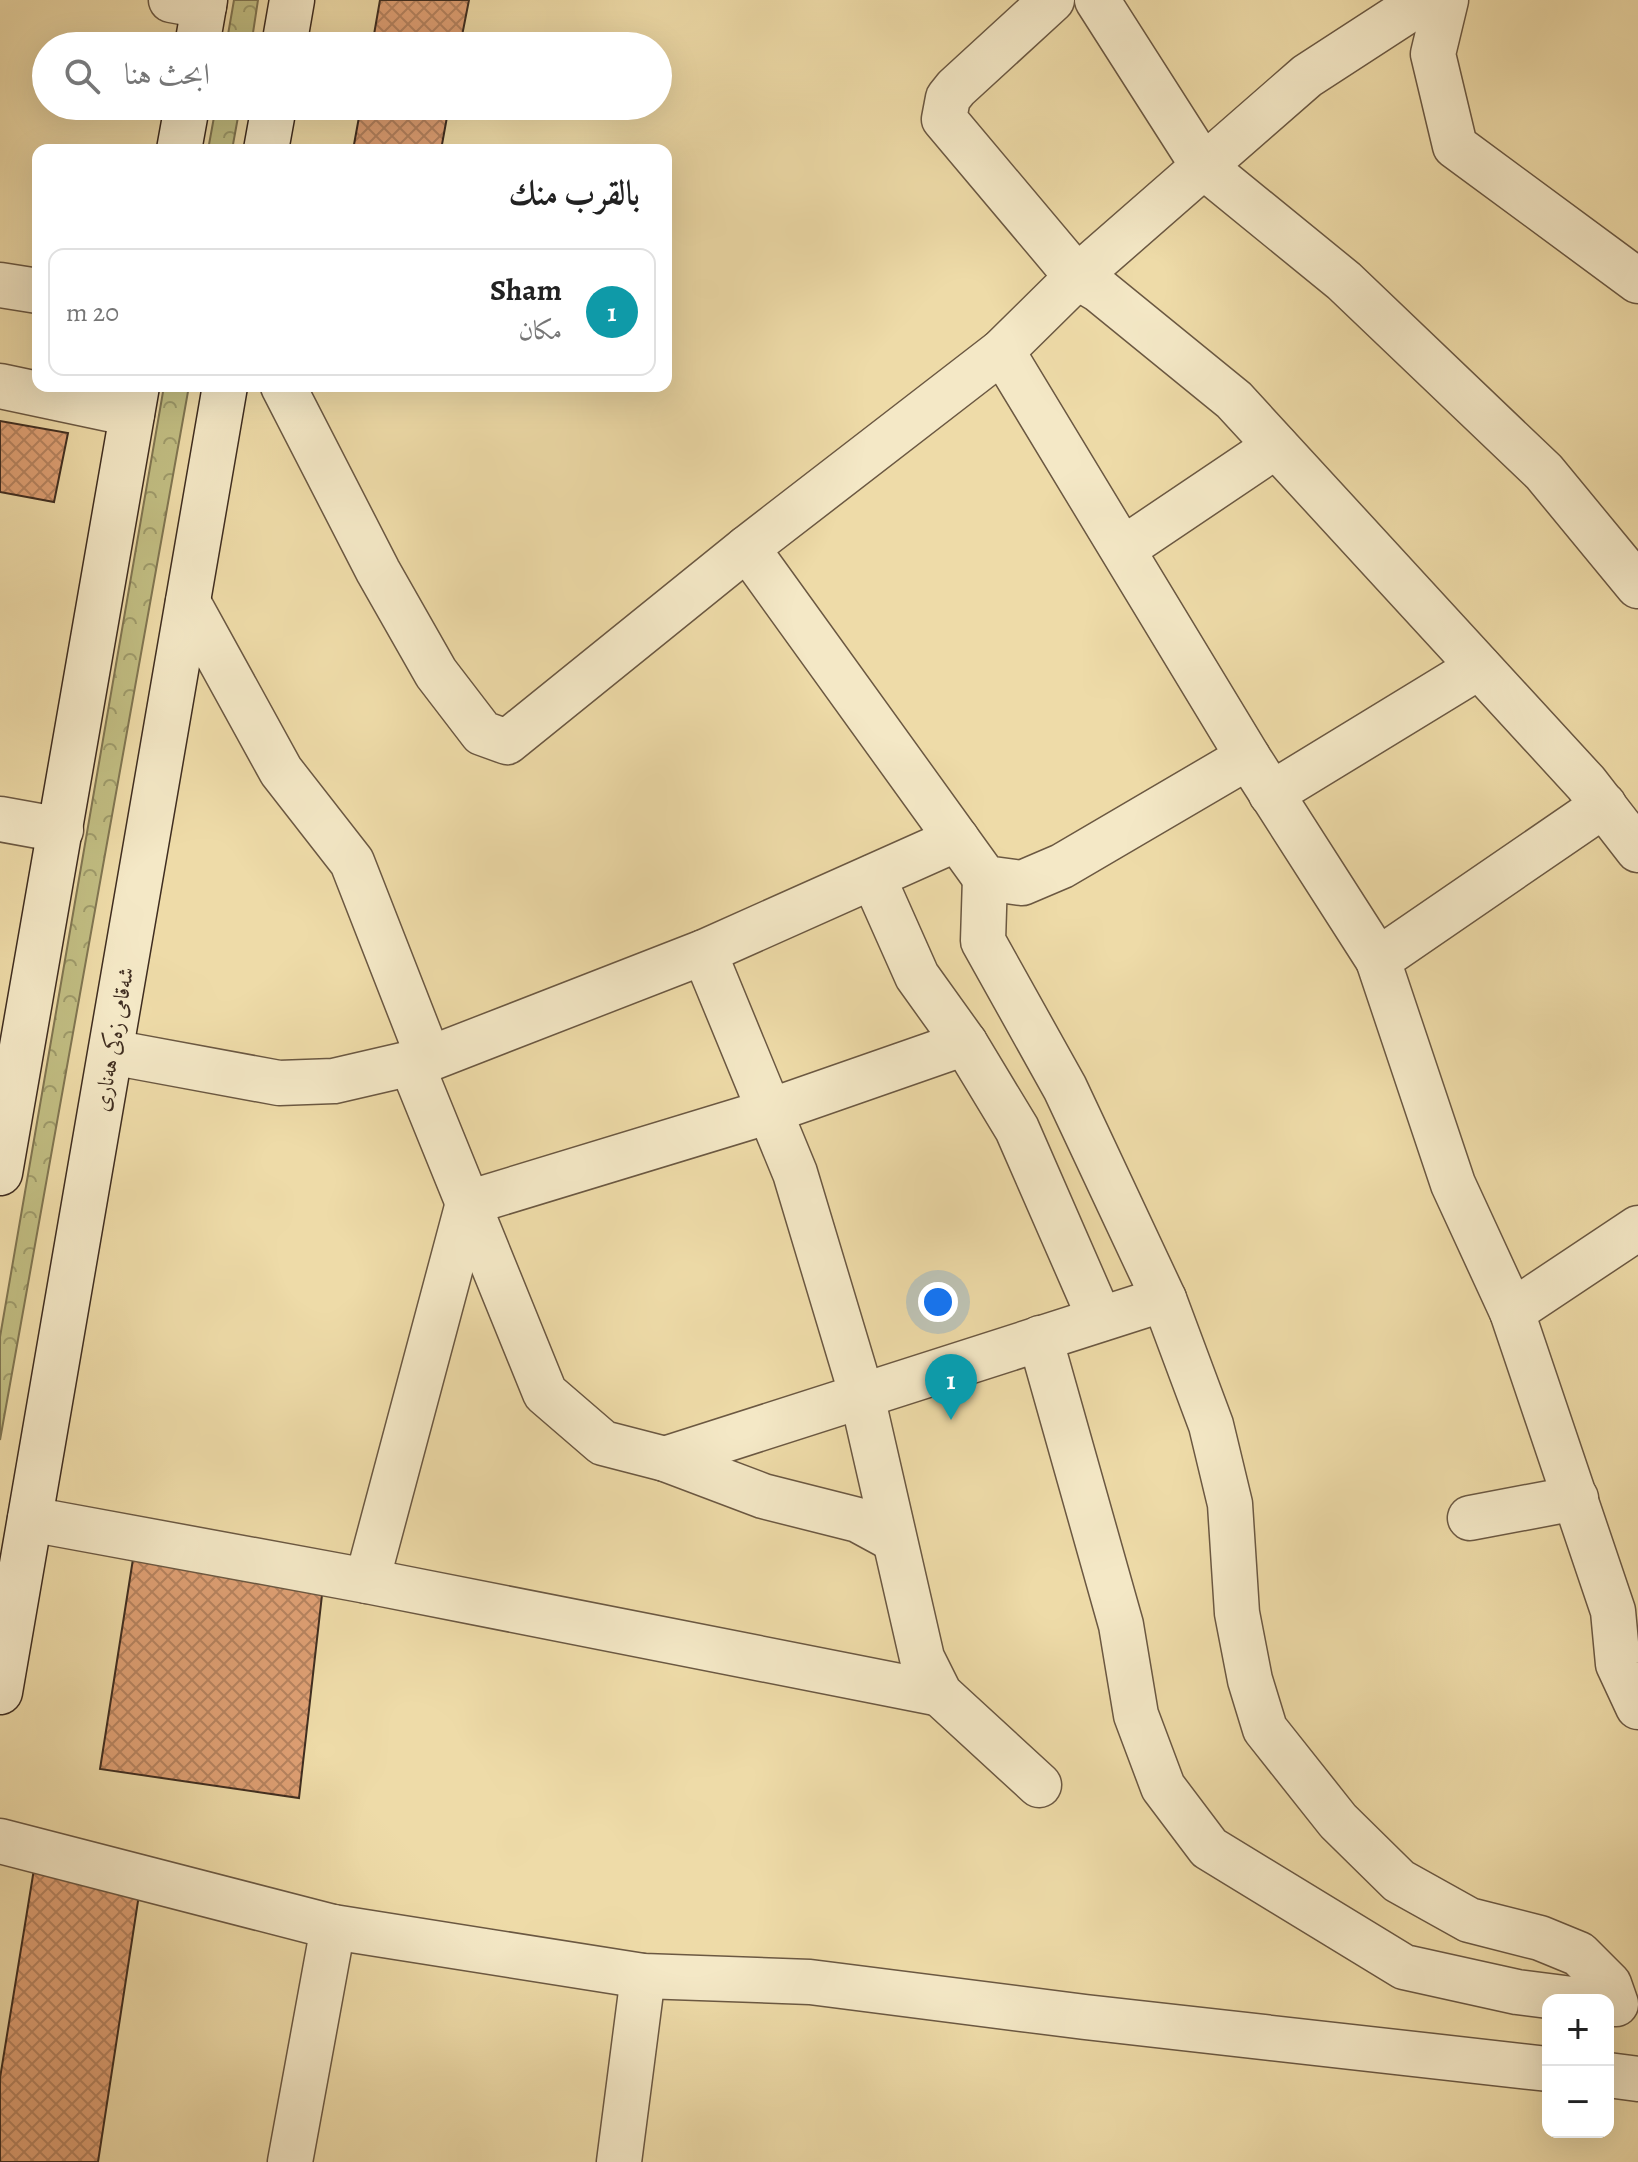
<!DOCTYPE html>
<html lang="ar">
<meta charset="utf-8">
<style>
body{margin:0;font-family:Alegreya,Amiri,serif;background:#f2f2f2;color:#222;direction:rtl}
.controls{position:absolute;right:24px;bottom:24px;display:grid;overflow:hidden;border-radius:16px;box-shadow:0 8px 32px #0002}
.controls button{width:72px;height:72px;display:grid;place-items:center;padding:0;border:0;border-bottom:2px solid #e0e0e0;background:#fff;color:#222;font:40px sans-serif}
.you{position:absolute;left:938px;top:1302px;width:28px;height:28px;margin:-20px;border:6px solid #fff;border-radius:50%;background:#1a73e8;box-shadow:0 0 0 12px #1a73e833}
.badge{display:grid;place-items:center;width:52px;height:52px;border-radius:50%;background:#7c3aed;color:#fff;font-size:26px;font-weight:700}
.pin{position:absolute;translate:-50% -66px;filter:drop-shadow(0 2px 4px #0008)}
.pin::after{content:'';position:absolute;top:42px;width:28px;height:24px;background:inherit;clip-path:polygon(0 0,100% 0,50% 100%)}
.list{margin:0;padding:0;list-style:none}
h2{display:flex;justify-content:space-between;align-items:center;height:104px;margin:0;padding:0 32px;font-size:34px}
h2 small{font-size:26px;font-weight:400;color:#767676}
.list li{display:grid;grid-template-columns:52px 1fr auto;gap:24px;align-items:center;box-sizing:border-box;height:128px;margin:0 16px 16px;padding:0 16px;border:2px solid #e0e0e0;border-radius:16px}
.list b{display:block;font-size:30px;white-space:nowrap}
.list p{margin:0;font-size:26px;white-space:nowrap;color:#767676}
.list em{font-size:26px;font-style:normal;color:#767676}
.icon{flex:none;width:44px;height:44px;fill:none;stroke:currentColor;stroke-width:2;stroke-linecap:round;stroke-linejoin:round}
.map{position:relative;flex:none;width:1638px;height:2162px;overflow:hidden;direction:ltr}
.search{position:absolute;background:#fff;box-shadow:0 8px 32px #0002;left:32px;top:32px;width:640px;height:88px;display:flex;align-items:center;gap:20px;box-sizing:border-box;padding:0 28px;border-radius:44px;color:#767676;font-size:30px}
.panel{position:absolute;background:#fff;box-shadow:0 8px 32px #0002;left:32px;top:144px;width:640px;height:248px;border-radius:16px;direction:rtl}
.map>svg:first-child{display:block}
</style>
<div class="map">
<svg width="1638" height="2162" viewBox="0 0 1638 2162">
<defs>
<pattern id="forest-crowns" width="20" height="18" patternUnits="userSpaceOnUse" patternTransform="scale(2)"><rect width="20" height="18" fill="#c1bd82"/><path d="M2 6a3 3 0 1 1 6 0M12 15a3 3 0 1 1 6 0" fill="none" stroke="#9e9a6a"/></pattern>
<pattern id="building-cross-hatch" width="8" height="8" patternUnits="userSpaceOnUse" patternTransform="scale(2)"><rect width="8" height="8" fill="#dfa074"/><path d="M0 0l8 8M0 8l8-8" fill="none" stroke="#b6835f"/></pattern>
</defs>
<rect width="100%" height="100%" fill="#eedba8"/>
<filter id="stains"><feTurbulence type="fractalNoise" baseFrequency=".0025" numOctaves="4"/><feColorMatrix values="0 0 0 0 .2 0 0 0 0 .09 0 0 0 0 .02 0 0 0 .5 -.17"/></filter>
<radialGradient id="worn" r=".72"><stop offset=".6" stop-color="#630" stop-opacity="0"/><stop offset="1" stop-color="#630" stop-opacity=".3"/></radialGradient>
<g fill="url(#forest-crowns)" stroke="#807551" stroke-width="2">
<path d="M234 0H258L251 46H226Z"/>
<path d="M216 106H240L232 150H208Z"/>
<path d="M164 386H189L0 1440V1337Z"/>
</g>
<g fill="url(#building-cross-hatch)" stroke="#3f2d20" stroke-width="2">
<path d="M380 0H469L460 46H372Z"/>
<path d="M361 106H449L441 150H353Z"/>
<path d="M0 421 68 433 54 502 0 492Z"/>
<path d="M133 1559 323 1586 299 1798 100 1769Z"/>
<path d="M34 1869 140 1888 98 2162H0V2078Z"/>
</g>
<g fill="none" stroke-linecap="round" stroke-linejoin="round">
<defs>
<g id="minor">
<path d="M171 0 204 6"/>
<path d="M1052 0 956 88 948 98 944 119 1077 277 1099 290 1234 400 1586 783 1638 850"/>
<path d="M1097 0 1203 166 1344 281 1544 472 1638 586"/>
<path d="M1446 0 1433 54 1455 146 1638 281"/>
<path d="M0 285 38 291"/>
<path d="M1002 351 1248 757 1378 960"/>
<path d="M0 386 132 414"/>
<path d="M283 386 378 571 436 673 482 733 507 742 747 548 1002 351 1077 277 1307 76 1424 0"/>
<path d="M747 548 985 878 1022 883 1062 866 1248 757"/>
<path d="M1123 549 1276 446"/>
<path d="M188 602 281 771 352 862 429 1059"/>
<path d="M1271 794 1479 667"/>
<path d="M1604 805 1378 960 1453 1184 1512 1312 1613 1611 1618 1664 1638 1707"/>
<path d="M0 819 61 830"/>
<path d="M873 877 917 976 965 1043 1017 1129 1100 1319"/>
<path d="M985 878 983 941 1065 1088 1164 1299 1211 1425 1230 1504 1237 1613 1250 1680 1265 1729 1338 1821 1399 1881 1469 1920 1540 1938 1579 1954 1609 1984 1616 2004 1608 2003"/>
<path d="M704 952 795 1173 862 1396 922 1658 940 1694 1039 1785"/>
<path d="M111 1052 279 1083 334 1081 429 1059 704 952 957 839"/>
<path d="M411 1063 545 1393 603 1443 665 1459 763 1496 858 1520 893 1539"/>
<path d="M1512 1312 1638 1228"/>
<path d="M1040 1338 1121 1625 1136 1715 1163 1787 1209 1848 1404 1967 1517 1992 1580 2000"/>
<path d="M665 1459 1164 1299"/>
<path d="M1470 1518 1576 1498"/>
<path d="M30 1519 367 1581 940 1694"/>
<path d="M367 1581 468 1203 770 1111 965 1043"/>
<path d="M0 1841 333 1927 643 1976 810 1982 1085 2017 1548 2069"/>
<path d="M1608 2075 1638 2079"/>
<path d="M290 2162 333 1927"/>
<path d="M619 2162 643 1976"/>
</g>
<g id="secondary">
<path d="M197 46 205 0"/>
<path d="M284 46 292 0"/>
<path d="M179 150 187 106"/>
<path d="M266 150 274 106"/>
<path d="M0 1173 137 386"/>
<path d="M0 1692 225 386"/>
</g>
</defs>
<use href="#minor" stroke="#6b5842" stroke-width="47"/>
<use href="#secondary" stroke="#3f2d20" stroke-width="47"/>
<use href="#minor" stroke="#f4e8c6" stroke-width="44"/>
<use href="#secondary" stroke="#f4e8c6" stroke-width="44"/>
</g>
<g text-anchor="middle" stroke-width="6" stroke-linejoin="round" paint-order="stroke">
<g font-size="22" fill="#3f2d20" stroke="#f4e8c6">
<text transform="translate(113 1039) rotate(-80)" y="8">شەقامی زەکی هەناری</text>
</g>
</g>
<rect width="100%" height="100%" filter="url(#stains)"/>
<rect width="100%" height="100%" fill="url(#worn)"/>
</svg>
<div class="controls">
<button>+</button>
<button>−</button>
</div>
<div class="you"></div>
<div class="pin badge" style="left:951px;top:1420px;background:#0f9aa8">1</div>
<div class="search"><svg class="icon" aria-label="search" viewBox="0 0 24 24"><circle cx="10" cy="10" r="6"/><path d="M15 15l6 6"/></svg>ابحث هنا</div>
<section class="panel">
<h2>بالقرب منك<small></small></h2>
<ul class="list">
<li><span class="badge" style="background:#0f9aa8">1</span><div><b>Sham</b><p>مكان</p></div><em>20 m</em></li>
</ul>
</section>
</div>
